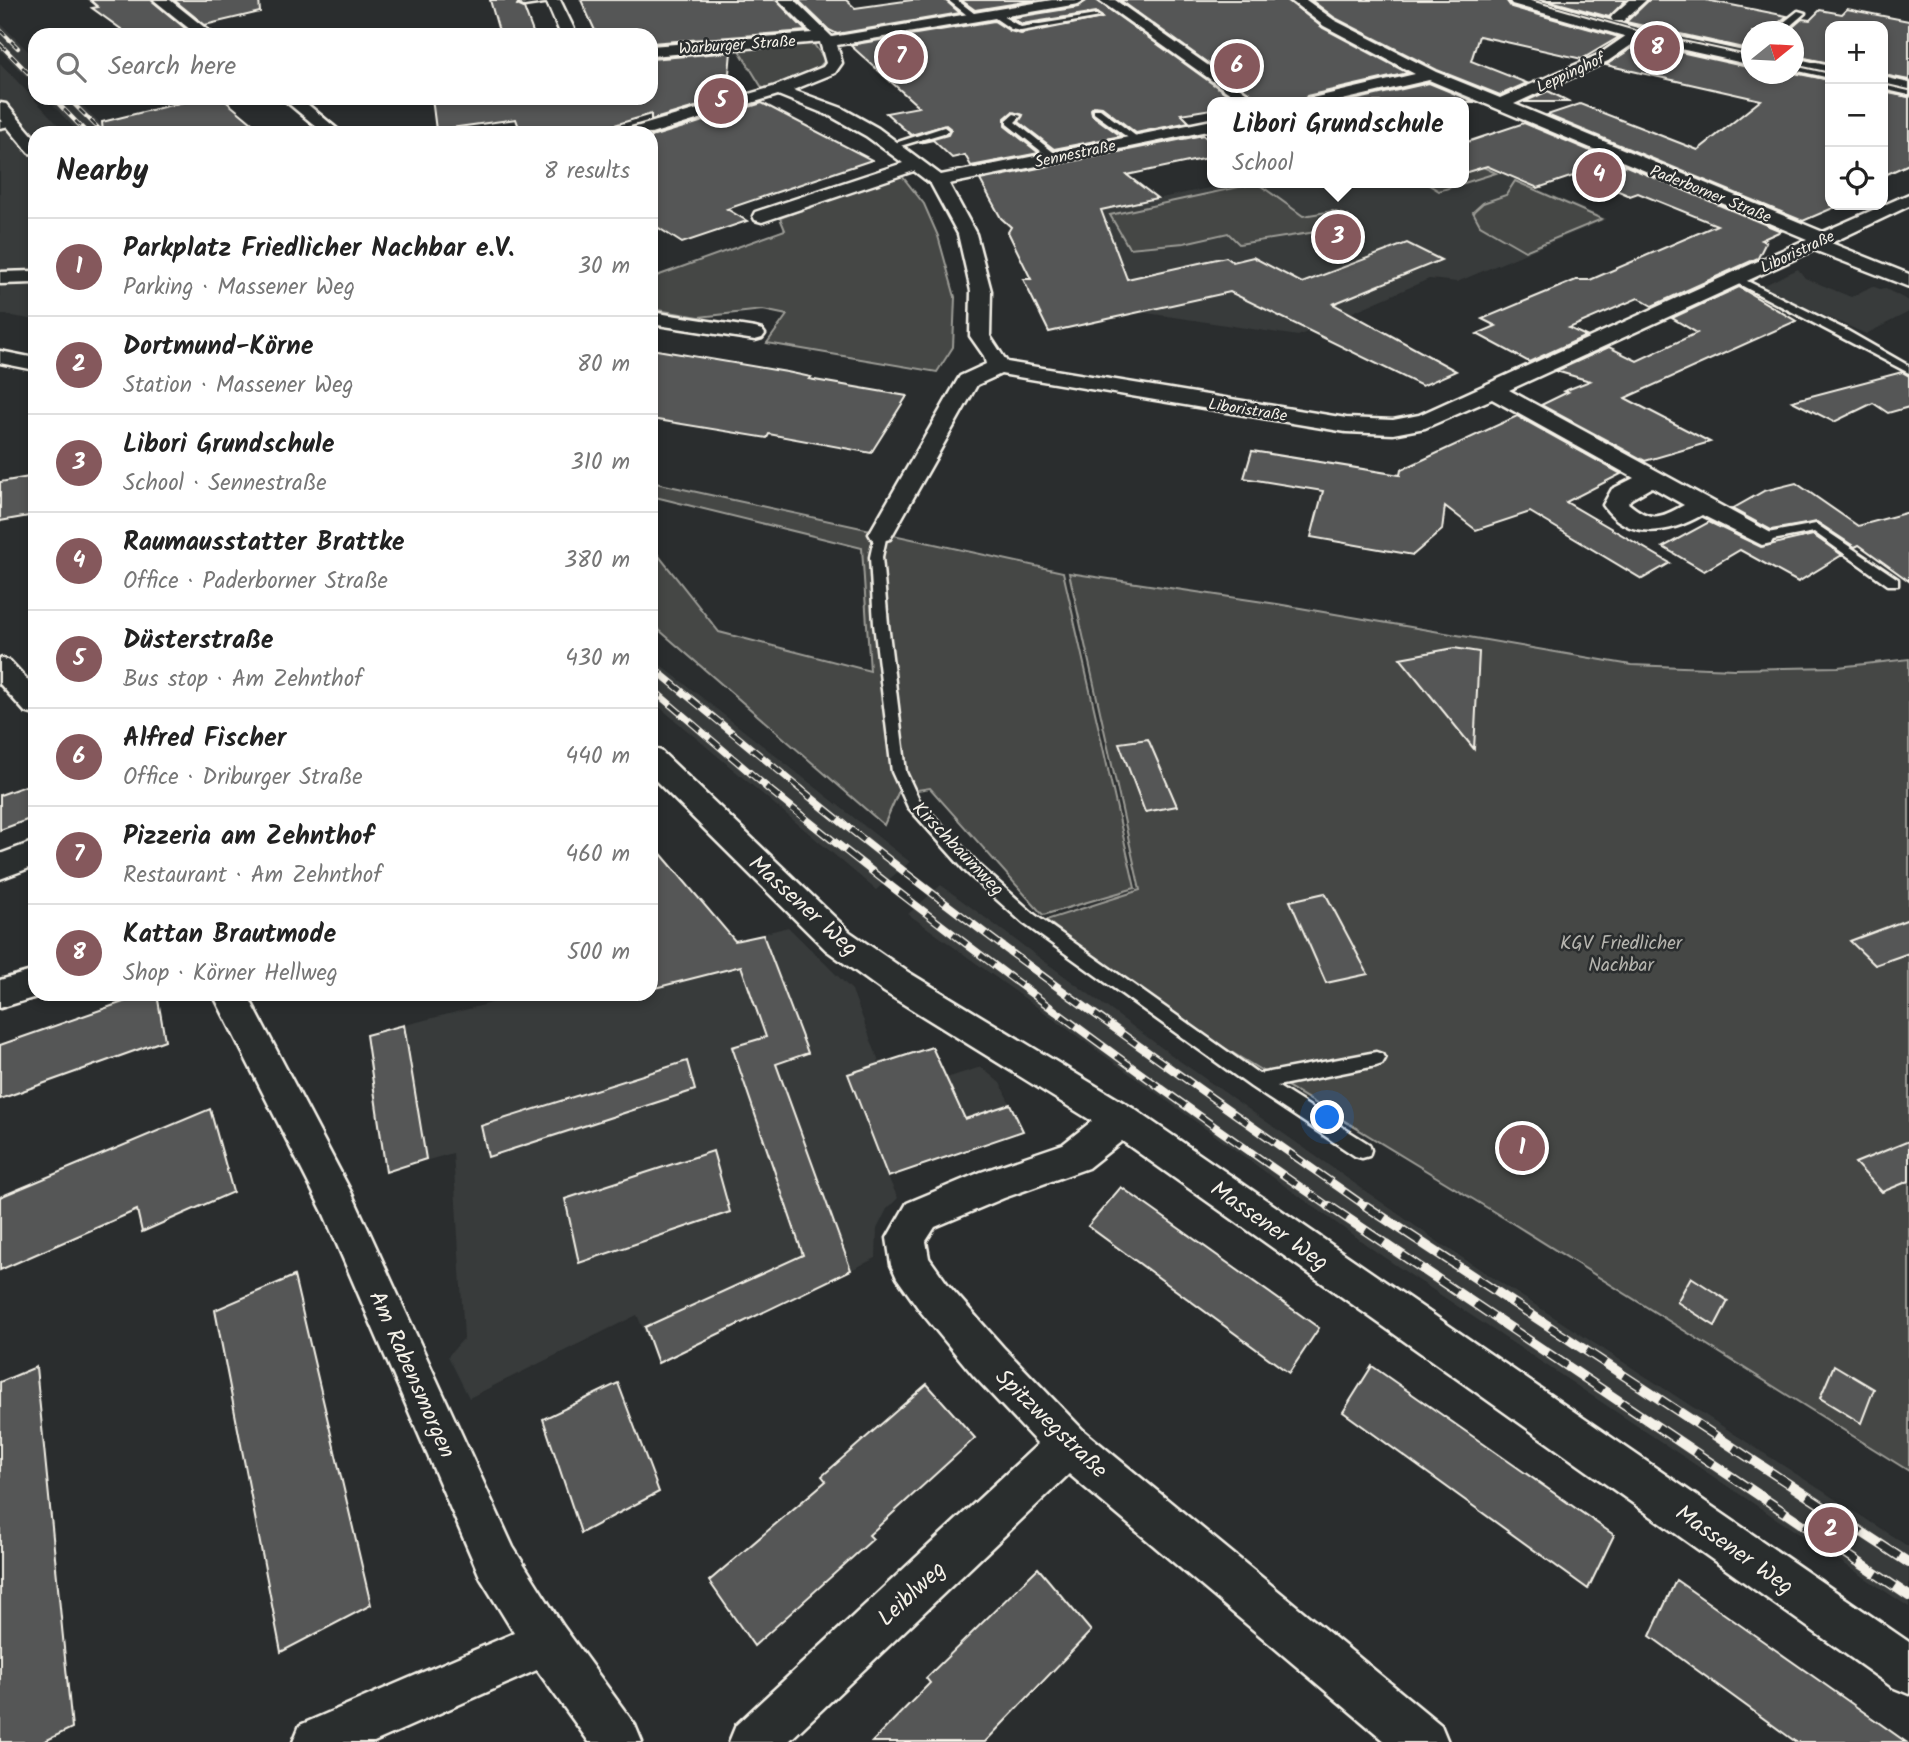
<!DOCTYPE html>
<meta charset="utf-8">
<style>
body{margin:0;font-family:Kalam,sans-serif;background:#f2f2f2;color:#222}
.controls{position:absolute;right:21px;top:21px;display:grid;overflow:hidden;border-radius:14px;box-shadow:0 4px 10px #0003}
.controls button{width:63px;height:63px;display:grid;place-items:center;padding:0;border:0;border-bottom:2px solid #e0e0e0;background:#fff;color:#222;font:35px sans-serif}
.compass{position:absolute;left:1741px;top:21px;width:63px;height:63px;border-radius:50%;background:#fff;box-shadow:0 4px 10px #0003;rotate:72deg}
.you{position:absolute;left:1328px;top:1118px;width:24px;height:24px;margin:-18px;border:5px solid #fff;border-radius:50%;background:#1a73e8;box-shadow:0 0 0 10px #1a73e833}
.badge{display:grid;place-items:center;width:46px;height:46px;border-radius:50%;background:#85585c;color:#fff;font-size:23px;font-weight:700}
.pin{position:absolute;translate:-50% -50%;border:4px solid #fff;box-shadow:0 2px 7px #0006}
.popup{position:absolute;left:1207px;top:97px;width:262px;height:91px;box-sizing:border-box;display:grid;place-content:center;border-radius:14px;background:#fff;filter:drop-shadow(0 2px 5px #0005);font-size:23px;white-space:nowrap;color:#767676}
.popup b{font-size:26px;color:#222}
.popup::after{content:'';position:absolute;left:50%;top:100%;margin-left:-14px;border:14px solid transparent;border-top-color:#fff}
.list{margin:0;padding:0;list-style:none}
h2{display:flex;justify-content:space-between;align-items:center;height:91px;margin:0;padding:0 28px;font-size:30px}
h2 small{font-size:23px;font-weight:400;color:#767676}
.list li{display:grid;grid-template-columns:46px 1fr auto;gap:21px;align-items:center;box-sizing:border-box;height:98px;padding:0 28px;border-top:2px solid #e0e0e0}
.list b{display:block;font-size:26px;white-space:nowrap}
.list p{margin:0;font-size:23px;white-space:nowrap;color:#767676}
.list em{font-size:23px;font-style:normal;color:#767676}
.icon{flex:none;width:38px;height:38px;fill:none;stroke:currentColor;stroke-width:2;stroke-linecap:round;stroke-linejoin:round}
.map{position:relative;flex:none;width:1909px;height:1742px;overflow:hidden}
.search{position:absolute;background:#fff;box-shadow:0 4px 10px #0003;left:28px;top:28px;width:630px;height:77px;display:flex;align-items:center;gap:18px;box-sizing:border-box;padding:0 24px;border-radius:21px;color:#767676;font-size:26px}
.panel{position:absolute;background:#fff;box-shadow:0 4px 10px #0003;left:28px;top:126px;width:630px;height:875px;border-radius:21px}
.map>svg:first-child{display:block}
</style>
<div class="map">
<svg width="1909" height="1742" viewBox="0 0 1909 1742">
<rect width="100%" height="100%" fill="#2a2d2e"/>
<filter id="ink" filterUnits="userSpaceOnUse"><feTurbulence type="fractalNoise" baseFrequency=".0143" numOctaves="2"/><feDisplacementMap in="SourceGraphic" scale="14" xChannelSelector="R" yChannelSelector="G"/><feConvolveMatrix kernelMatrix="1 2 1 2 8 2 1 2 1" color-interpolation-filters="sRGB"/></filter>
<g filter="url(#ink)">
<g fill="#373a3a">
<path d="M0 23 35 58V86L0 50Z"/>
<path d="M0 63 66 133H35V320L0 314Z"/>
<path d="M46 98H75L110 133H79Z"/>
<path d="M1464 157 1607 219 1457 282 1429 279 1298 336 1140 312 1099 211 1233 183H1464Z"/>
<path d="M1798 269 1805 278 1851 297 1872 286 1880 289 1884 288 1909 301V312L1866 334 1760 287Z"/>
<path d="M651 656 662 666 910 862 876 890 651 700Z"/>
<path d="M941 885 1177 1059 1441 1244 1909 1547V1607L1382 1256 908 914Z"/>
<path d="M788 927 852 990 880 1064 932 1047 946 1078 981 1067 1000 1083 1023 1131 888 1177 898 1198 887 1209 877 1229 876 1258 658 1363 637 1315 469 1398 448 1356 464 1338 453 1153 386 1172 366 1035 527 994H651V963Z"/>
</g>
<g fill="#444645" stroke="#9c9c96" stroke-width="2">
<path d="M813 43 825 60 817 70 764 91 739 50Z"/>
<path d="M1464 158 1496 173 1439 191 1426 183H1464V173L1472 170Z"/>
<path d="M896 176H902L924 204 938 236 955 297 953 347 937 372 767 343 787 315 763 310 699 317 651 309V278L785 230 780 218Z"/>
<path d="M1515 181 1602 219 1525 251 1480 225 1473 212 1483 203 1506 195Z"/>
<path d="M1257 183 1303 216 1333 211 1348 216 1341 228 1239 244 1228 233 1184 243 1129 248 1110 215Z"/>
<path d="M651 482 1063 572 1135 888 1043 915 930 788 898 793 884 825 651 623V546L719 632 870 671 862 548 651 496Z"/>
<path d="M1069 573 1277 604 1631 665 1734 669 1838 667 1909 659V1471L1504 1218 1223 1047 1118 975 1046 920 1140 890Z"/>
</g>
<g fill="#555756" stroke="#f4f1e8" stroke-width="2">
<path d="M90 0H151L186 29 161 35 128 34 92 8 98 7Z"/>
<path d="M174 0H259L260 12 205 25Z"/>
<path d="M490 0H520L517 5 524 8 534 35H500Z"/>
<path d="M581 0H776L806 31 651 43V35H597Z"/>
<path d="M798 0H846L855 8 912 0H945L960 13 837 34 829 30Z"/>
<path d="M961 0H1036L975 10Z"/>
<path d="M1087 0H1096L1238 102H1212V109L1181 114 1189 122 1136 133 1102 107 1094 106 1091 109 1092 115 1121 136 1054 149 1019 122 1023 115 1012 112 1005 118V126L1039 153 971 166 965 155 952 158 933 140 919 143 948 135 951 129 946 125 911 135 886 113 919 107 850 45 994 21 1010 31 1021 34 1102 18 1096 12 1022 24 1011 18 1078 7Z"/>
<path d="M1120 0H1287L1323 28 1408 73 1307 96 1303 102H1262Z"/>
<path d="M1311 0H1506L1511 7 1619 37 1582 59 1479 36 1471 61 1527 83 1500 95 1437 70 1335 18Z"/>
<path d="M1547 0H1626L1609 17Z"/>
<path d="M1649 0H1706L1787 16 1776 25V32H1752V50L1626 22Z"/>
<path d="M1847 9 1909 21V80L1883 75V26H1830V63L1794 56V32H1787L1802 19 1810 20 1820 10 1842 14Z"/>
<path d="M1640 43 1752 68V74L1794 73 1830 80V205H1840L1803 221 1547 115 1580 104 1698 150 1761 100 1606 65Z"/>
<path d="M731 52 729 73 738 90 743 93 651 120V114L588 133H521L516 119 436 130 432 98H651V59Z"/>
<path d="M1429 83 1475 102H1345Z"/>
<path d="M1548 91 1570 102H1524Z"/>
<path d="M1883 92 1909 97V164L1883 176Z"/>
<path d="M200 98H222L264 133H103L102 122Z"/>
<path d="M762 103 872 160 727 209 747 221 682 243 651 223V137Z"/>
<path d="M1524 123 1781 231 1761 240 1766 242 1758 258 1652 306 1638 298 1569 328 1586 336 1529 362 1477 334 1496 326 1482 319 1576 280H1590L1717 225 1638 193 1630 196 1579 174 1538 188 1487 166 1464 173V143Z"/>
<path d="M1203 135 1212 143V157L1127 175 1157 198 1101 210 1127 279 1226 257 1233 262 1253 257 1302 283 1407 243 1441 260 1333 304 1456 371 1422 386 1230 292 1049 332 1023 279H1031L1008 232 1011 227 1001 218 980 180Z"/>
<path d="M1739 287 1796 321 1625 398 1710 442 1645 461 1541 405 1568 392 1564 391 1590 381 1556 371 1609 347 1637 361 1697 333 1672 318Z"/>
<path d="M651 349 787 372 811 377 809 379 907 396 871 453 769 434 767 438 651 419Z"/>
<path d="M1902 372 1909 376V407L1888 413 1873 403 1834 422 1792 401Z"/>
<path d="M1517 416 1621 474 1566 502 1670 563 1642 579 1530 512 1476 530 1445 506 1442 530 1413 555 1311 537 1323 491 1244 478 1252 451 1400 475 1401 470Z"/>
<path d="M35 476V515L0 521V482Z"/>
<path d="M1796 483 1858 526 1909 512V581L1859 545 1855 547 1817 522 1771 530 1732 509 1764 491Z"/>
<path d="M1709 522 1761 547 1813 535 1842 555 1798 582 1740 550 1704 571 1663 547Z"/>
<path d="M1454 648 1479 652 1474 749 1400 658Z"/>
<path d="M1148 739 1177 806 1145 812 1119 743Z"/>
<path d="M28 785 35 807V817L0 830V795Z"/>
<path d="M651 842 735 941 763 935 808 1053 776 1064 851 1270 658 1363 645 1327 803 1255 732 1047 766 1037 741 966 651 989Z"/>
<path d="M1325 893 1368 974 1326 983 1290 901Z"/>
<path d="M1909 919V953L1875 965 1850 941Z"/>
<path d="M146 994H157L165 1040 0 1099V1045Z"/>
<path d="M404 1025 426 1159 386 1172 366 1035Z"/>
<path d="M932 1047 965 1119 1010 1104 1023 1131 888 1177 848 1074Z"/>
<path d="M687 1061 695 1090 488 1157 481 1126Z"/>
<path d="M210 1109 233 1192 142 1232 137 1210 0 1270V1197Z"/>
<path d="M1909 1141V1181L1882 1192 1855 1163Z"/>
<path d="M713 1151 730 1212 579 1263 565 1199Z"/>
<path d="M1121 1187 1319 1328 1289 1373 1088 1226Z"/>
<path d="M294 1276 371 1605 281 1652 215 1310Z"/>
<path d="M1691 1277 1728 1301 1715 1326 1677 1302Z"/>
<path d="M1834 1365 1874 1389 1861 1423 1820 1398Z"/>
<path d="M1372 1366 1614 1535 1588 1589 1343 1412Z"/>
<path d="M36 1367 72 1728 43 1742H0V1382Z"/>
<path d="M618 1383 659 1492 581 1533 543 1419Z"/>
<path d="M927 1384 975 1438 869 1535 873 1539 754 1646 709 1581 826 1481 822 1476Z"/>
<path d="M1038 1568 1091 1631 985 1742H872L930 1683 926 1678Z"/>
<path d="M1676 1580 1817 1679 1906 1742H1796L1650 1636Z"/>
</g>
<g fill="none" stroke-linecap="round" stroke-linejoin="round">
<defs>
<g id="lane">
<path d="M542 0 557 1 524 6 520 4Z"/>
<path d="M948 0H957L979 17 972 19Z"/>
<path d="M1798 11 1805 13 1784 31H1778V27Z"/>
<path d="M995 12 1021 27 1096 15 1100 17 1021 31 1011 29 992 16Z"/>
<path d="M1094 109H1100L1141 140 1134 142 1094 113Z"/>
<path d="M1014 114 1021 116 1015 122 1057 155V159H1051L1007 124V120Z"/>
<path d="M11 120 15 123 14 125 0 128V122Z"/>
<path d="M944 127 948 130 947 132 890 149 886 146Z"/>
<path d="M1737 276 1846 330 1909 366V373L1733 281 1732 279Z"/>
<path d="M1816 524 1898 579V585H1888L1814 532 1762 542 1756 538 1762 534Z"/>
<path d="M881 530 887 534 882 557 888 624 906 772 919 800 979 865 1035 915 1259 1074 1376 1052 1382 1054 1385 1059 1382 1064 1376 1066 1277 1086 1369 1144 1371 1150 1369 1156 1362 1158 1355 1156 1251 1087 1023 923 967 873 908 807 892 772 874 624 870 557 875 534Z"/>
</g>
<g id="street">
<path d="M154 0H170L214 35H197Z"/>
<path d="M546 0H560L577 35H561Z"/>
<path d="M779 0H794L832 37 1052 0H1085L1078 4 837 45 842 63 835 73 793 90 842 108 878 128 941 175 1212 120V130L949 184 976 234 991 291 990 336 1007 362 1346 418 1393 420 1419 415 1807 239 1429 80 1334 102H1306L1308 99 1415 74 1324 26 1290 0H1306L1334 20 1436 72 1500 98 1598 55 1633 31H1643L1646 34 1643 37 1608 61 1514 104 1823 232 1909 194V206L1831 243 1909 274V287L1814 250 1509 390 1771 533 1774 538 1771 543 1762 545 1702 515C1669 534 1628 541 1603 505L1612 489 1634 478 1492 399 1425 428 1393 434 1346 432 1001 374 977 385 890 539 881 541 872 539 869 534 957 381 960 376 986 364 984 356 970 336 971 291 958 234 931 184 914 171 762 222 755 220 753 216 755 212 903 163 866 136 830 116 778 95 651 134 627 133 629 129 773 87 823 67 826 63 820 42 651 56V46L812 33ZM1652 487 1684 505C1659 519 1651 522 1628 503L1631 499Z"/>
<path d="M1099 0H1115L1260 102H1242Z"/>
<path d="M1630 0H1646L1623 21H1613L1611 18 1613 15Z"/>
<path d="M282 98H300L342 133H324Z"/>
<path d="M0 103 6 104 35 138V154L29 153 0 118Z"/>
<path d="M35 271V283L0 284V272Z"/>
<path d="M651 312 755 328 762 330 765 334 762 338 755 340 651 324Z"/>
<path d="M0 351 35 358V370L0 363Z"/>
<path d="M0 658 10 661 35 688V715L25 712 0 684Z"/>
<path d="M651 748 661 751 850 932 908 972 1134 1109 1909 1642V1694L1892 1687 1122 1141 1088 1168 1004 1198 935 1227 926 1241 929 1258 949 1286 1003 1347 1083 1430 1441 1725 1448 1742H1386L1069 1474 788 1742H729L736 1725 1038 1444 973 1375 921 1312 897 1278 891 1265 887 1238 907 1203 981 1172 1063 1144 1092 1121 884 992 826 950 651 776Z"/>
<path d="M35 841V866L0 879V854Z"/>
<path d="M35 970V994H46L0 1008V980Z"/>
<path d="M213 994H247L351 1192 513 1547 563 1626 635 1725 642 1742H589L537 1670 374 1742H293L300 1725 514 1633 481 1579 323 1212Z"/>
</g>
<g id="secondary">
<path d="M1509 0H1537L1641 29 1752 53V65L1631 38 1512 4Z"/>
<path d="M1794 58 1830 66V78L1794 70Z"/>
<path d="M1883 77 1909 83V95L1883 89Z"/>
</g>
</defs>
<use href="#lane" stroke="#f4f1e8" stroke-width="5"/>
<use href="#street" stroke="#f4f1e8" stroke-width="5"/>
<use href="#secondary" stroke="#f4f1e8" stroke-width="6"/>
<use href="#lane" fill="#2a2d2e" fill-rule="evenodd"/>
<use href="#street" fill="#2a2d2e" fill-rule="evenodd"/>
<use href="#secondary" fill="#2a2d2e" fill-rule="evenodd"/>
<g stroke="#f4f1e8" stroke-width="2">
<path d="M1531 0 1642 32 1752 56"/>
<path d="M1794 65 1830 73"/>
<path d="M1883 84 1909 90"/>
</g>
<defs>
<g id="rail-far3">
<path d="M0 30 18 48"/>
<path d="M0 44 35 80"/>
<path d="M53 98 87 133"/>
<path d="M68 98 103 133"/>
</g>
<g id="rail-far2">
<path d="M651 666 801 789"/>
<path d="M651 688 769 789"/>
</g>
<g id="rail-far1">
<path d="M766 787C949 935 1138 1075 1331 1208"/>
<path d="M798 787C981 937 1175 1072 1368 1208"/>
</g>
<g id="rail">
<path d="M1329 1206 1909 1596"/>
<path d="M1366 1206 1909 1563"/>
</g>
</defs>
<use href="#rail-far3" stroke="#f4f1e8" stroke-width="4.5"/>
<use href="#rail-far2" stroke="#f4f1e8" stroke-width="7"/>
<use href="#rail-far1" stroke="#f4f1e8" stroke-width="8"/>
<use href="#rail" stroke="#f4f1e8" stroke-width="10"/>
<use href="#rail-far3" stroke="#2a2d2e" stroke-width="2.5" stroke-dasharray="8" stroke-linecap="butt"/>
<use href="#rail-far2" stroke="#2a2d2e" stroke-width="4.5" stroke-dasharray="13" stroke-linecap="butt"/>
<use href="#rail-far1" stroke="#2a2d2e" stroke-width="5" stroke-dasharray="17" stroke-linecap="butt"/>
<use href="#rail" stroke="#2a2d2e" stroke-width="7" stroke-dasharray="22" stroke-linecap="butt"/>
</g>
</g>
<g text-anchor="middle" stroke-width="5" stroke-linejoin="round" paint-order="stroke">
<g font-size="16" fill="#f4f1e8" stroke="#2a2d2e">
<text transform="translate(737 44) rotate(-4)" y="6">Warburger Straße</text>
<text transform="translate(1570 72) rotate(-25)" y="6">Leppinghof</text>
<text transform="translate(1075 153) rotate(-12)" y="6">Sennestraße</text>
<text transform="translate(1711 193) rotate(22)" y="6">Paderborner Straße</text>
<text transform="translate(1797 251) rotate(-25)" y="6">Liboristraße</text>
<text transform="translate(1248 409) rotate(9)" y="6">Liboristraße</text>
</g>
<g font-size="19" fill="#f4f1e8" stroke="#2a2d2e">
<text transform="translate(959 848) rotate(46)" y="7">Kirschbaumweg</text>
</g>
<g font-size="19" fill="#b6b5af" stroke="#2a2d2e">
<text x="1621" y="949">KGV Friedlicher<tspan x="1621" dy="22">Nachbar</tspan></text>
</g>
<g font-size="23" fill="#f4f1e8" stroke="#2a2d2e">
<text transform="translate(804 905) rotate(42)" y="8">Massener Weg</text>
<text transform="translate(1270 1225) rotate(35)" y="8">Massener Weg</text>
<text transform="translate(413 1374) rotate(66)" y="8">Am Rabensmorgen</text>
<text transform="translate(1052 1423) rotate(44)" y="8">Spitzwegstraße</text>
<text transform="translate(1735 1549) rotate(35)" y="8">Massener Weg</text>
<text transform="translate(911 1593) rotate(-43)" y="8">Leiblweg</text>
</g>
</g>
</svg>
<div class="controls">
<button>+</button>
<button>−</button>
<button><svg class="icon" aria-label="locate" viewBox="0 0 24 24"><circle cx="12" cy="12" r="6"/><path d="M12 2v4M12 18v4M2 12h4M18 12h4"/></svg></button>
</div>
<svg class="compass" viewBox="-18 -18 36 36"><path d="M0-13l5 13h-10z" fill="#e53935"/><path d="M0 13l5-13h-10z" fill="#767676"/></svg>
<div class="you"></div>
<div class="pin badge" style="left:1522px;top:1148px">1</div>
<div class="pin badge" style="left:1831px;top:1530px">2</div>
<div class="pin badge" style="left:1338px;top:237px">3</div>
<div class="popup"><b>Libori Grundschule</b>School</div>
<div class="pin badge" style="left:1599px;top:175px">4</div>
<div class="pin badge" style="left:721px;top:101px">5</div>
<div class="pin badge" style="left:1237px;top:66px">6</div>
<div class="pin badge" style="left:901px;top:57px">7</div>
<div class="pin badge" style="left:1657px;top:48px">8</div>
<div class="search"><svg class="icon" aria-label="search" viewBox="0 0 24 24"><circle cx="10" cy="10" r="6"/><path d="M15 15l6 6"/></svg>Search here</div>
<section class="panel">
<h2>Nearby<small>8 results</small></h2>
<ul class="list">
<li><span class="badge">1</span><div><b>Parkplatz Friedlicher Nachbar e.V.</b><p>Parking · Massener Weg</p></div><em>30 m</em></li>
<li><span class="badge">2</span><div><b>Dortmund-Körne</b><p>Station · Massener Weg</p></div><em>80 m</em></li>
<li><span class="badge">3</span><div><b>Libori Grundschule</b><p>School · Sennestraße</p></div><em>310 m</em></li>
<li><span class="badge">4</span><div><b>Raumausstatter Brattke</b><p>Office · Paderborner Straße</p></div><em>380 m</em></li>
<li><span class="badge">5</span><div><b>Düsterstraße</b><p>Bus stop · Am Zehnthof</p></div><em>430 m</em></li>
<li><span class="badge">6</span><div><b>Alfred Fischer</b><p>Office · Driburger Straße</p></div><em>440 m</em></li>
<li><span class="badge">7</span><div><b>Pizzeria am Zehnthof</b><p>Restaurant · Am Zehnthof</p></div><em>460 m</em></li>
<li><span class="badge">8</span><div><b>Kattan Brautmode</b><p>Shop · Körner Hellweg</p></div><em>500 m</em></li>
</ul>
</section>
</div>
